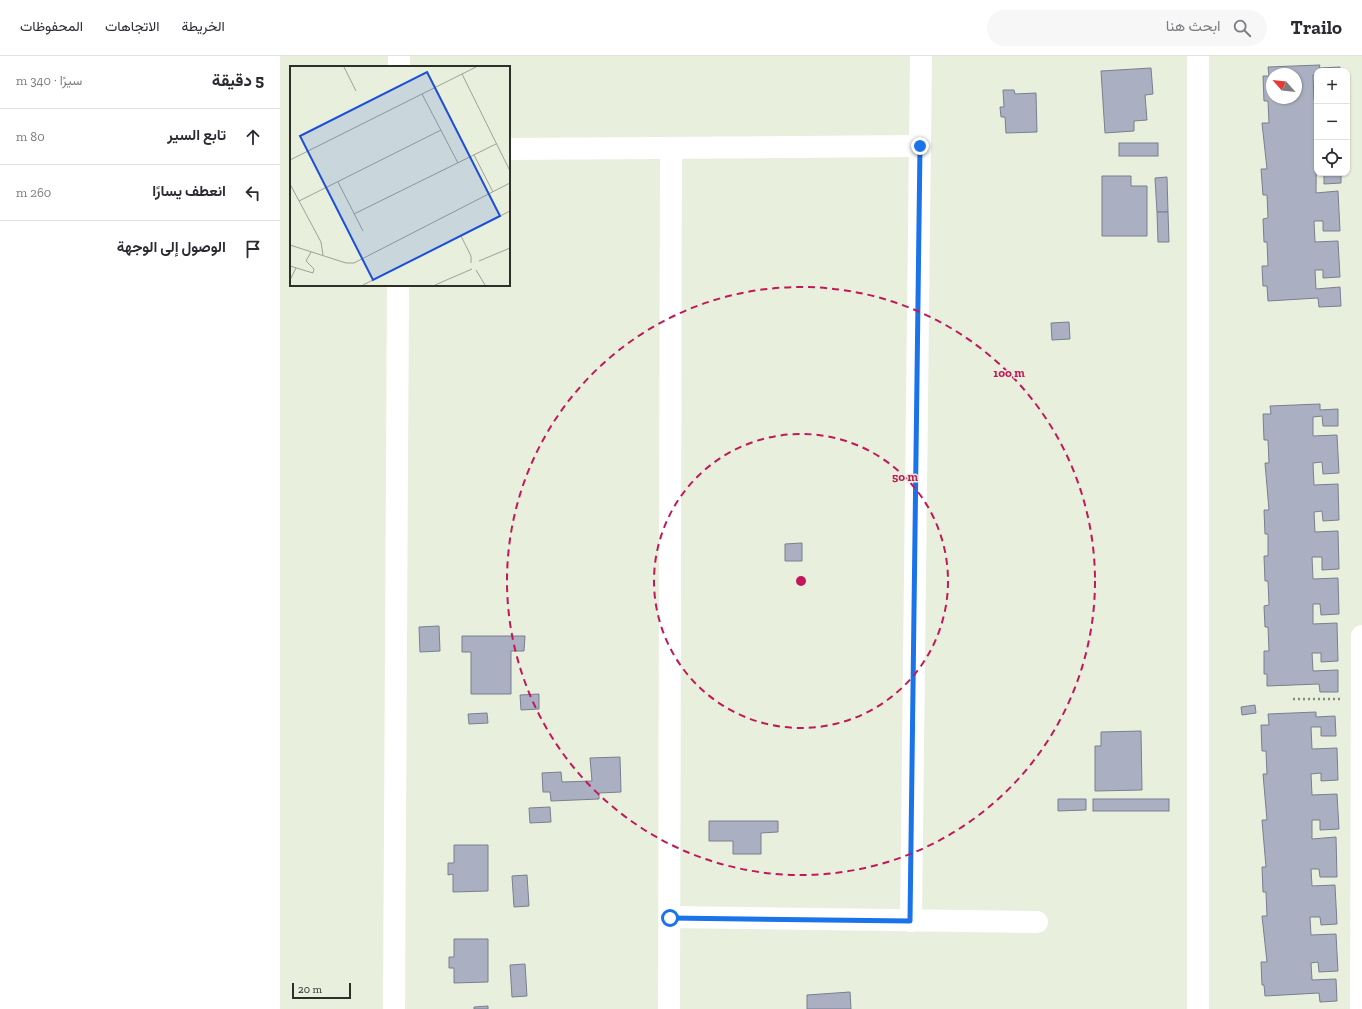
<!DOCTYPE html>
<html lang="ar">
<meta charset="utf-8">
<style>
body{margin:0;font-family:"Zilla Slab",Vazirmatn,serif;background:#f7f7f7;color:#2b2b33;direction:rtl}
.controls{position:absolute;right:12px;top:12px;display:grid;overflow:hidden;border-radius:8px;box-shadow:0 1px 3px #0004}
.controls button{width:36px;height:36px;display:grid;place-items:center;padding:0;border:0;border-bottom:1px solid #e1e1e2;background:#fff;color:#2b2b33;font:20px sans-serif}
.compass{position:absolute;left:986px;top:12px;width:36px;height:36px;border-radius:50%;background:#fff;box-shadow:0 1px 3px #0004;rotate:297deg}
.scale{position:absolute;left:12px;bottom:10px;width:59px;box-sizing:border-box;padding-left:4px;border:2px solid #2d2f28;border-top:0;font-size:11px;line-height:14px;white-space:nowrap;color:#2d2f28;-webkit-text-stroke:3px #e8efdd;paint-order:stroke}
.stop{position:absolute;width:12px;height:12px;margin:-9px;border:3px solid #1a73e8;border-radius:50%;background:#fff}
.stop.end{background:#1a73e8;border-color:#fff;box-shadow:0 1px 4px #0008}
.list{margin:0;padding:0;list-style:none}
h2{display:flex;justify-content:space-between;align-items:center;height:52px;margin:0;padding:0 16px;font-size:17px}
h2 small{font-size:13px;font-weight:400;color:#7c7c81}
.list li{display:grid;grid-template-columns:26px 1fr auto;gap:12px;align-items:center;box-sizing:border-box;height:56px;padding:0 16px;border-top:1px solid #e1e1e2}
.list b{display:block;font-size:15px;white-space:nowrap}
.list em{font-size:13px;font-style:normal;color:#7c7c81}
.icon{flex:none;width:22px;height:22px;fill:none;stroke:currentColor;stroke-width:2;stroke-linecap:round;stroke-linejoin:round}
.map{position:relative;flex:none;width:1082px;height:953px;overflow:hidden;direction:ltr}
header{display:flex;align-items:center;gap:24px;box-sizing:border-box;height:56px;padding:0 20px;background:#fff;border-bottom:1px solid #e1e1e2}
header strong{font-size:19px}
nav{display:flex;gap:22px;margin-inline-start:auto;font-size:14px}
.search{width:280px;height:36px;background:#f7f7f7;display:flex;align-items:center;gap:10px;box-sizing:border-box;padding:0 14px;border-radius:22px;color:#7c7c81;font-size:15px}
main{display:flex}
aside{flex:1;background:#fff}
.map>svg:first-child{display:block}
</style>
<header>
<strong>Trailo</strong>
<div class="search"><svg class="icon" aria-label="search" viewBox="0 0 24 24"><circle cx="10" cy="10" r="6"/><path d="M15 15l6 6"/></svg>ابحث هنا</div>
<nav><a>الخريطة</a><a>الاتجاهات</a><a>المحفوظات</a></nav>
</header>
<main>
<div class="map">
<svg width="1082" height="953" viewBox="0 0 1082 953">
<rect width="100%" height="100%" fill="#e8efdd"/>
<g fill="#aab0c1" stroke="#797f8f" fill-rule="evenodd">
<path d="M1040 9 1039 12 1060 11V15H1037V19H1033L1034 44H1037L1036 137 1058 135 1060 175H1043V165H1034L1035 186 1058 185 1060 221 1043 222V214H1035L1036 233 1060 231 1061 250 1039 251 1038 242 988 245 987 230H983L982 210H988L987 186H984L983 163 988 162 987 139H983L981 113H987L982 67H989L988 45H984L983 20H989L988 11ZM992 18H1016V42H992Z"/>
<path d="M871 12 873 38 865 39 867 64 854 65V75L825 77 821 15Z"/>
<path d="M723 34H734L735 38 756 37 757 76 726 77 725 61H721L720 51H724Z"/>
<rect x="839" y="87" width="39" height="13"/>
<path d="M1044 117H1061V127L1044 128Z"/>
<path d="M822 120H851V130H867V180H822Z"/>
<path d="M887 121 888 156H877L875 122Z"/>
<path d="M877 156H888L889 186H878Z"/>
<path d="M789 266 790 283 772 284 771 267Z"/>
<path d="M1040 348V354L1058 353V370H1043L1042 360 1033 361V380L1057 379 1059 417 1043 418 1042 406 1033 407 1034 429 1058 428 1059 464 1043 465 1042 455 1034 456 1035 476 1058 475 1059 513 1042 514V501H1032L1033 523 1058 522 1059 558 1041 559 1040 548H1033V568L1057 567 1058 605 1041 606V597H1032L1033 615 1058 614V636H1040L1039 628 987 630V618H984V595H989L988 571H985L984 550 989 549 988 525H985L984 500H988V478H985L984 454H989L985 407H989L988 384H984L983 358H991L990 350Z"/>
<path d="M522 487V505H505V488Z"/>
<path d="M159 570 160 595 140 596 139 571Z"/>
<path d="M182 580H245L244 595H231V638H191V596H182Z"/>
<path d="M259 638V653L241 654 240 639Z"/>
<path d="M975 649 976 657 962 659 961 651Z"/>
<path d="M1036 656V661L1055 660 1056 680H1041V671H1031L1032 693 1057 692 1058 724 1041 725V717L1031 718 1032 739 1057 738 1059 773 1040 774V764H1032V783L1056 781 1057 821H1040L1039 813H1031L1032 830 1055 829 1057 868 1041 869 1040 861H1030L1031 879 1056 878 1058 915 1039 916 1038 906 1031 907 1032 924 1056 923 1057 945 1040 946 1039 937 985 940 984 929H982L981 906H987L982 860H987L986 836H983L982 811H986L982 764H987L983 718H987L986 695H982L981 669H989L988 658Z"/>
<path d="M207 657 208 667 189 668 188 658Z"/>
<path d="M861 675 862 734 815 735V690H821V676Z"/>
<path d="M340 701 341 736 319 737V743L271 745 270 736H263L262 717 281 716 282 726 312 725 310 702Z"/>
<path d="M778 743H806V754L778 755Z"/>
<rect x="813" y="743" width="76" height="12"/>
<path d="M270 751 271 766 250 767 249 752Z"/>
<path d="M429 765H498V776L481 777V798H453V785H429Z"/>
<path d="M174 789H208V835L173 836V818L168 819V807H174Z"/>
<path d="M247 819 249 850 234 851 232 820Z"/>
<path d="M174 883H208V926L174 927V912H169V901H174Z"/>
<path d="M245 908 247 940 232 941 230 909Z"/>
<path d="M570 936 571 953H527V939Z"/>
<path d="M208 950V953H194V951Z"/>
</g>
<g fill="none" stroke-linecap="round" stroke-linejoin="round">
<path stroke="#868a7e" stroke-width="2.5" stroke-dasharray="2 3" stroke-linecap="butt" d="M1013 643H1062"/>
<g stroke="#fff" stroke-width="22">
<path d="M918 0V953"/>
<path d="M119 11V0"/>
<path d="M229 93 640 90"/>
<path d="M390 861 757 866"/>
<path d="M631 865 641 0"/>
<path d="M114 953 118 229"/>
<path d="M389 953 391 92"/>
<path d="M1081 953 1082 580"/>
</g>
</g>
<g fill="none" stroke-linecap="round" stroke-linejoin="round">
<path stroke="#1a73e8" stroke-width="5" d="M390 862 630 865 640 90"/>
</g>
<g fill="none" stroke="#c2185b" stroke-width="2" stroke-dasharray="7 5">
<circle cx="521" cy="525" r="147"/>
<circle cx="521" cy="525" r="294"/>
</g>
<g transform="translate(10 10)">
<rect width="220" height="220" fill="#e8efdd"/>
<path fill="none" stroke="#9da295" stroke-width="1" d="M54 1 66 25M172 8 186 1M132 28 168 97M184 89 203 126M0 94 172 8 220 105M48 116 73 165M0 118 31 176 33 189M9 135 151 64M64 148 206 78M171 170 181 190V197M0 179 56 197H64L220 117M189 195 220 182M0 200 23 207 24 203 16 195 21 186M186 204 195 219M0 214 6 202M73 219 220 145M145 219 182 203"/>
<path fill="#1d4ed8" fill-opacity="0.15" stroke="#1d4ed8" stroke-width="2" d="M137 6 210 150 83 214 10 70Z"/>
<rect width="220" height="220" fill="none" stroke="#2d2f28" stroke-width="2"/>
</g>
<circle cx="521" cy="525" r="6" fill="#c2185b" stroke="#e8efdd" stroke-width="2"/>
<g font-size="12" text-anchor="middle" font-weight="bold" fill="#c2185b" stroke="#e8efdd" stroke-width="3" stroke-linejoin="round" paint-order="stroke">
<text x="729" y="321">100 m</text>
<text x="625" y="425">50 m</text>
</g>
</svg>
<div class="controls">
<button>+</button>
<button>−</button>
<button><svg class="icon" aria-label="locate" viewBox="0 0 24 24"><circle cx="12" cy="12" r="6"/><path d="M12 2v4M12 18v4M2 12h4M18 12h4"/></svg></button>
</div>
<svg class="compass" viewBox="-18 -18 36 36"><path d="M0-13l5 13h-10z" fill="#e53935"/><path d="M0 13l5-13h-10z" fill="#7c7c81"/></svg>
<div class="scale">20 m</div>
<div class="stop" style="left:390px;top:862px"></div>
<div class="stop end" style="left:640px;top:90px"></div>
</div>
<aside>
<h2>5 دقيقة<small>سيرًا · 340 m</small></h2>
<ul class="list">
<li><svg class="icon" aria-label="ahead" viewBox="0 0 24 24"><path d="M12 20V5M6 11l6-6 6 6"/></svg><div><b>تابع السير</b></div><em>80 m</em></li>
<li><svg class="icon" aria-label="left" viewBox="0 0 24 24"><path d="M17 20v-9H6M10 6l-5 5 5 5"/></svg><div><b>انعطف يسارًا</b></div><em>260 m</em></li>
<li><svg class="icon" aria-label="arrive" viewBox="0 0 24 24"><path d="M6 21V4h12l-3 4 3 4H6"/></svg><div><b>الوصول إلى الوجهة</b></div></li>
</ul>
</aside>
</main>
